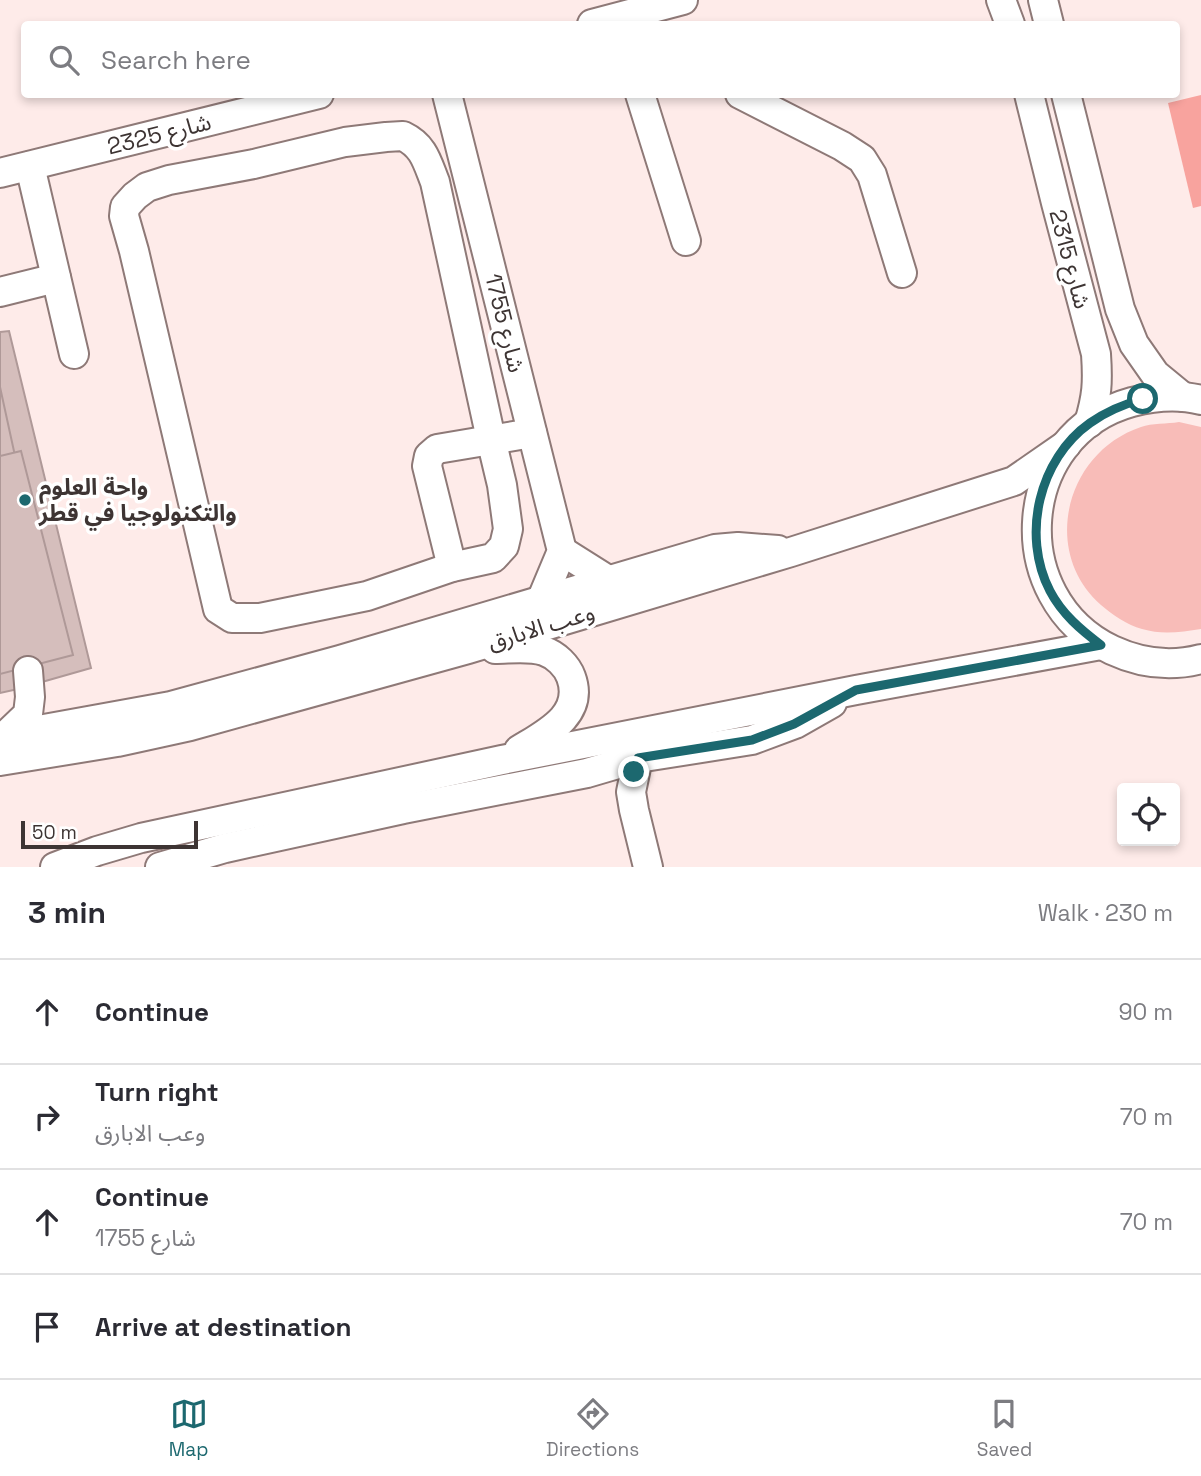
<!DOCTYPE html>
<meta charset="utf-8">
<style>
body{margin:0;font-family:"Space Grotesk","Noto Sans Arabic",sans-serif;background:#f7f7f7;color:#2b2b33}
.controls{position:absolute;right:21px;bottom:21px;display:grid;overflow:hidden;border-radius:7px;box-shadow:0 4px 10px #0003}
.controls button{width:63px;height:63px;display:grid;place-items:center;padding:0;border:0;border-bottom:2px solid #e1e1e2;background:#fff;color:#2b2b33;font:35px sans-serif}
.scale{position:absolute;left:21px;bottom:18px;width:177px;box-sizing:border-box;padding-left:7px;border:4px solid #3d3433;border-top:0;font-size:19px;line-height:24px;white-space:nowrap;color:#3d3433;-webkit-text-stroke:5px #fff;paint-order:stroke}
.stop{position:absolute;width:21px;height:21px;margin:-16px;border:5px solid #1c686f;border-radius:50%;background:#fff}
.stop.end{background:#1c686f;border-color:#fff;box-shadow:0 2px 7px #0008}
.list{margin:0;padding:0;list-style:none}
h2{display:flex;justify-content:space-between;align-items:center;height:91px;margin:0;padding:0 28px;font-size:30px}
h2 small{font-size:23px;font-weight:400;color:#7c7c81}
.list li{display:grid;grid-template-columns:46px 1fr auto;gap:21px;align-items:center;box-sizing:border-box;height:105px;padding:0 28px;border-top:2px solid #e1e1e2}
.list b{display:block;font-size:26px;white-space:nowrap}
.list p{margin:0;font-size:23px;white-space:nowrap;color:#7c7c81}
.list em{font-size:23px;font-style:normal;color:#7c7c81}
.icon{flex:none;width:38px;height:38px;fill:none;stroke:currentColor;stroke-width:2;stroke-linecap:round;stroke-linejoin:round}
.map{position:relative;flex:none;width:1201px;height:867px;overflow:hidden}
.search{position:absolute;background:#fff;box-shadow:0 4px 10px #0003;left:21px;right:21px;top:21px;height:77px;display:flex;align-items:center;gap:18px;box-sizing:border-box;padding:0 24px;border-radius:7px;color:#7c7c81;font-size:26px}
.sheet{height:511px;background:#fff}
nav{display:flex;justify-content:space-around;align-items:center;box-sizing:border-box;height:98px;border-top:2px solid #e1e1e2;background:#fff;font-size:19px;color:#7c7c81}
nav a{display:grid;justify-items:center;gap:4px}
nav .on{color:#1c686f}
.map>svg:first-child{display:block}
</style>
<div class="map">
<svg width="1201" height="867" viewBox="0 0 1201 867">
<rect width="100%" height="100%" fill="#feebe9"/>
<path fill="#f8bcb8" d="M1179 422 1201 427V629C1181 632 1162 635 1142 629 1127 625 1113 615 1101 605 1040 551 1066 452 1141 427 1152 423 1167 424 1179 422Z"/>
<path fill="#f8a39e" d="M1201 95V206L1193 208 1168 103Z"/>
<g fill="#d5bebc" stroke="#af9998" stroke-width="2">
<path d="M9 331 91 668 42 682 38 669 14 674 18 689 0 693V332Z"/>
<path d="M0 387 17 465 0 469Z"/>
<path d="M21 451 73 655 0 674V456Z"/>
</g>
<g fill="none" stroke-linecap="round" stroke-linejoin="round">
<defs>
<g id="minor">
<path d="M1001 0 1010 24"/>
<path d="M1043 0 1049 24"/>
<path d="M592 24 683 0"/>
<path d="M447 94 562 551 541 601"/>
<path d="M640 94 686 241"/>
<path d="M740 94 842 146 862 159 872 175 902 273"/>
<path d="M1029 94 1056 203 1096 354C1098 383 1097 396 1089 423"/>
<path d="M1066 94 1120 309 1134 344 1155 374 1183 397"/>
<path d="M403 136C424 146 427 162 435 182L491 439 502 485 508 529 504 546 493 558 452 567 367 596 260 618H232L218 609 134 251 124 216 125 207 135 196 147 187 169 180 254 164 345 142 386 137Z"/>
<path d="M30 166 74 354"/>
<path d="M0 173 319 94"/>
<path d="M0 292 56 278"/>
<path d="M1201 400C1178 394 1155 396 1132 402 1015 434 1003 598 1112 650 1140 663 1171 667 1201 659"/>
<path d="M562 551 608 580"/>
<path d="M452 567 427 466 429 456 437 449 532 433"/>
<path d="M495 649C510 649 529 646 544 651 556 655 567 666 571 677 585 715 545 734 519 750"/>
<path d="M5 736 28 714 30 697 28 671"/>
<path d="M0 737 171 706 340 660 715 549 738 547 778 550"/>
<path d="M638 758 631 792 634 810 648 867"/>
<path d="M0 761 117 742 190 726 468 649 791 552 1014 481 1066 445"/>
<path d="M55 867 97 851 141 838 502 760 856 690 1101 645"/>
<path d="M160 867 225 848 403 809 587 773 638 758 752 740 795 724 832 703"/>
</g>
</defs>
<use href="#minor" stroke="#8e7977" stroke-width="32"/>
<use href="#minor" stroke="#fff" stroke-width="28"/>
</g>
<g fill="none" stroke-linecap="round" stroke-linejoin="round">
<path stroke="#1c686f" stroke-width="9" d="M634 772 638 758 752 740 794 724 856 690 1101 645C1081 630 1062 614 1050 591 1021 535 1039 459 1090 423 1107 411 1124 404 1143 399"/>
</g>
<circle fill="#1c686f" stroke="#fff" stroke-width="2.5" cx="25" cy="500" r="7"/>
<g text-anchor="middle" stroke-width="7" stroke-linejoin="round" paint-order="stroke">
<g font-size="23" fill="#3d3433" stroke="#fff">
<text transform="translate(159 134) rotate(-14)" y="8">شارع 2325</text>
<text transform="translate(1070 259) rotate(75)" y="8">شارع 2315</text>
<text transform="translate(505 323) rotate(76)" y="8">شارع 1755</text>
<text transform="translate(541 627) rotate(-17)" y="8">وعب الابارق</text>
</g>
<g font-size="23" font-weight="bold" fill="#3d3433" stroke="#fff" text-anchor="start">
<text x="39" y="495">واحة العلوم<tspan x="39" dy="26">والتكنولوجيا في قطر</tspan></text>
</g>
</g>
</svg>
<div class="controls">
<button><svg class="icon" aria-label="locate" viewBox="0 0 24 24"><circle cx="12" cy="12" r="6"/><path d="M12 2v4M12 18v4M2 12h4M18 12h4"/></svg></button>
</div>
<div class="scale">50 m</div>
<div class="stop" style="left:1143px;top:399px"></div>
<div class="stop end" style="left:634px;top:772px"></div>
<div class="search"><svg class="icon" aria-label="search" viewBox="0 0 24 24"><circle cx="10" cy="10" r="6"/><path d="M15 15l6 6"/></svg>Search here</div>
</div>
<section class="sheet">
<h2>3 min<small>Walk · 230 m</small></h2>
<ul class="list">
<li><svg class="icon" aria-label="ahead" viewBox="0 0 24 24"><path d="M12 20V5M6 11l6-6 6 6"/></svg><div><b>Continue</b></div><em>90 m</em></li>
<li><svg class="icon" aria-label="right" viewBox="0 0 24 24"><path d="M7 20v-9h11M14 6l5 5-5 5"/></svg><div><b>Turn right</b><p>وعب الابارق</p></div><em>70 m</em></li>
<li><svg class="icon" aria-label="ahead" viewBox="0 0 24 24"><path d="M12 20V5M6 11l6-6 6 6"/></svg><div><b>Continue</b><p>شارع 1755</p></div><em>70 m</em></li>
<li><svg class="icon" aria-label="arrive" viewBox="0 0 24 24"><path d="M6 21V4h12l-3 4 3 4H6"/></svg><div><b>Arrive at destination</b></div></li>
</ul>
</section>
<nav>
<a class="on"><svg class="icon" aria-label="map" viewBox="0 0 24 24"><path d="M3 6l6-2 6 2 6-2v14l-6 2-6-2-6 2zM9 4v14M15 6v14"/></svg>Map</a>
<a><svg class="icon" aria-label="directions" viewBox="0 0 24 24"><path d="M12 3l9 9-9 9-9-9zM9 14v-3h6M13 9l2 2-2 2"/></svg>Directions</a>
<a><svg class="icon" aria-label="saved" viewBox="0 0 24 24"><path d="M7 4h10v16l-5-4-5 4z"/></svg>Saved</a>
</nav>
